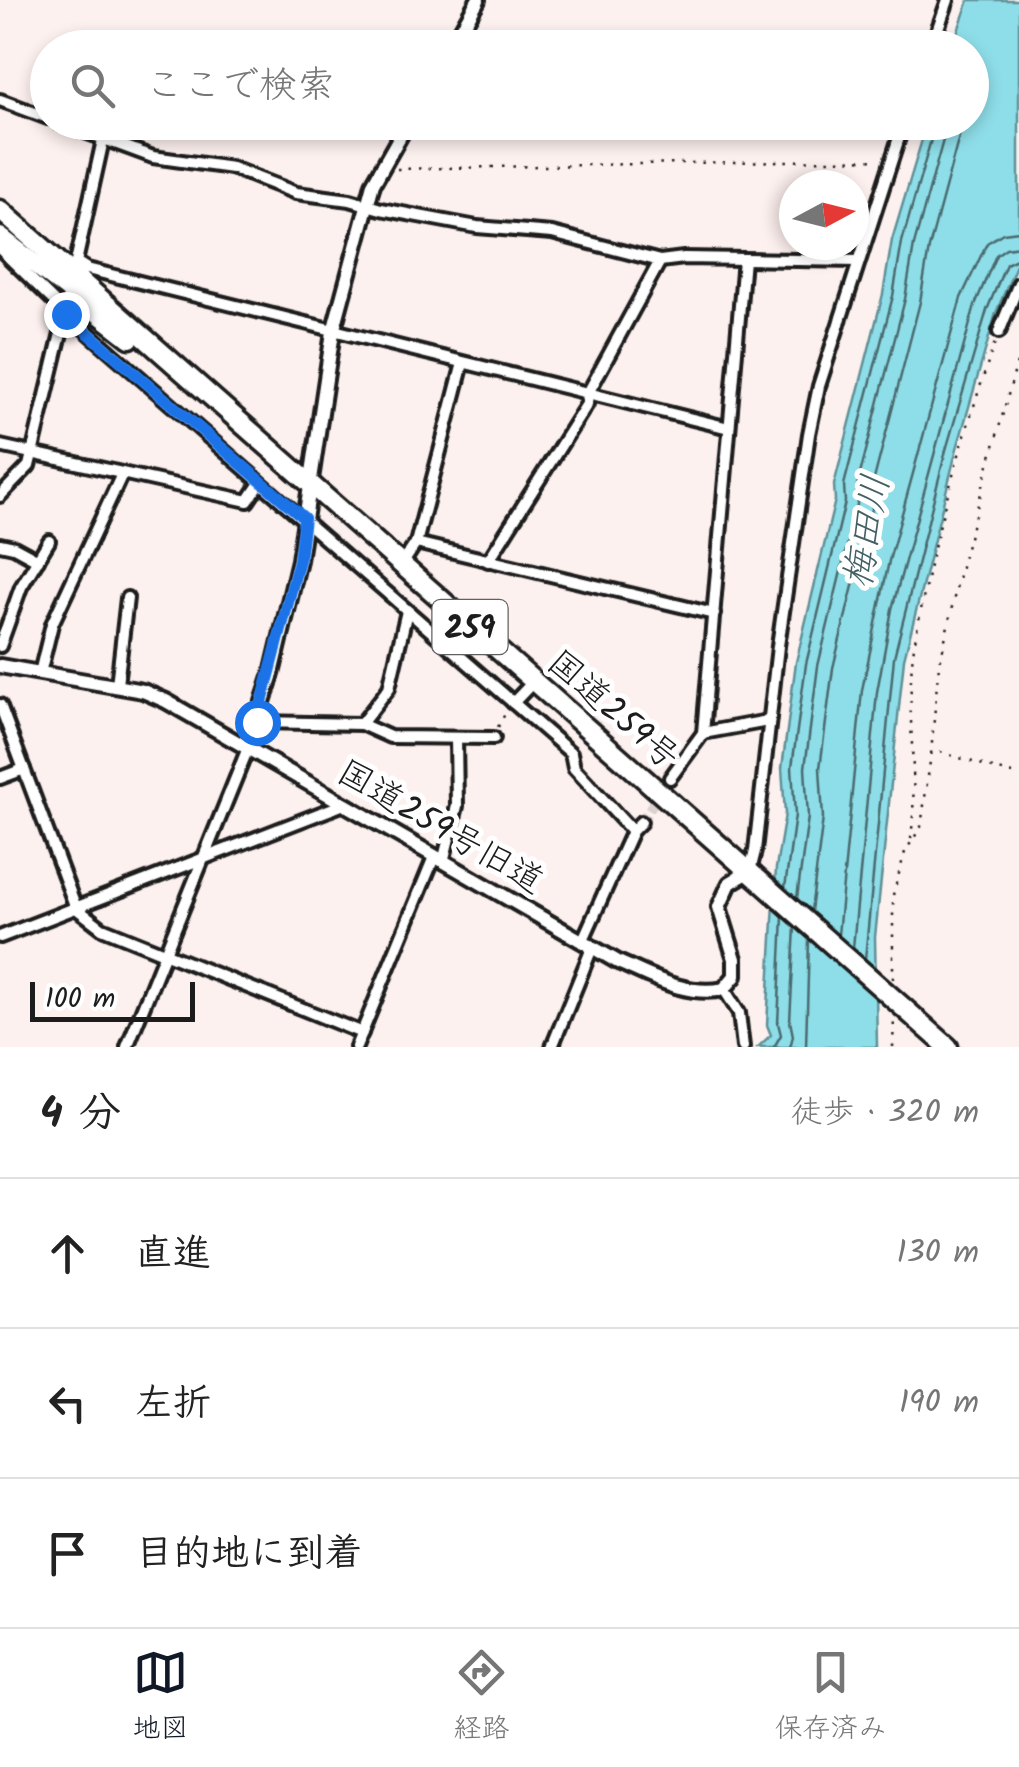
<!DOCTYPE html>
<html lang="ja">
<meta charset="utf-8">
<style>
body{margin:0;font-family:Kalam,"Klee One",sans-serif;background:#f2f2f2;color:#222}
.compass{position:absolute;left:779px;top:170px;width:90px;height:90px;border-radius:50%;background:#fff;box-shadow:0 5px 15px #0003;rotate:83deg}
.scale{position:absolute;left:30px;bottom:25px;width:165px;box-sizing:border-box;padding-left:10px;border:5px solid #1c1c1c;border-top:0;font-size:28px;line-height:35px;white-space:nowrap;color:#1c1c1c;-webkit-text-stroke:8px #fff;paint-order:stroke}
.stop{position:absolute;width:30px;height:30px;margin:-22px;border:8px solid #1a73e8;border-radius:50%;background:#fff}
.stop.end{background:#1a73e8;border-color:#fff;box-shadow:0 2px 10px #0008}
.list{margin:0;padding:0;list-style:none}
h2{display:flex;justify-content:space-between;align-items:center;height:130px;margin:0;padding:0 40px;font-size:42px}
h2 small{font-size:32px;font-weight:400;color:#767676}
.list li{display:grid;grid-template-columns:65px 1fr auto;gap:30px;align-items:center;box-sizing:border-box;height:150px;padding:0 40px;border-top:2px solid #e0e0e0}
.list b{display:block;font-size:38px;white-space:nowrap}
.list em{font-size:32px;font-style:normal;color:#767676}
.icon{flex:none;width:55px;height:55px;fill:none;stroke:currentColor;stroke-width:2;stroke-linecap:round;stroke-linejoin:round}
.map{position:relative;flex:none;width:1019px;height:1047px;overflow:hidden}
.search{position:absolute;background:#fff;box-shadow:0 5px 15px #0003;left:30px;right:30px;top:30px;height:110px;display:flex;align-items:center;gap:25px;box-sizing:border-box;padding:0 35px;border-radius:55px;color:#767676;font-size:38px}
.sheet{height:580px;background:#fff}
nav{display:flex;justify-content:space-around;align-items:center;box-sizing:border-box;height:140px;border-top:2px solid #e0e0e0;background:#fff;font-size:28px;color:#767676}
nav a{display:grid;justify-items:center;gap:5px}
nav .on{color:#111827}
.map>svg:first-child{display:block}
</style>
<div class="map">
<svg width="1019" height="1047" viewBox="0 0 1019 1047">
<rect width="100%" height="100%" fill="#fdf1ef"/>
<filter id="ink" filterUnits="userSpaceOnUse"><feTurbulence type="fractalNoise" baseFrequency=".01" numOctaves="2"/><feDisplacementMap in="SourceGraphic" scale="20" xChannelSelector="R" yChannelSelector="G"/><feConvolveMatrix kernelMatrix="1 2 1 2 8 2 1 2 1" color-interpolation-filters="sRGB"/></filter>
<g filter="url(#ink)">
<path fill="#8edee9" stroke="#609097" stroke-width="2.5" d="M969 0H1019V258L996 313 956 452 904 659 875 937 877 1047H758L771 1035 767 1025 776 868 785 814 782 768 796 662 835 500 834 485 883 294 892 240 927 123 972 122V48L952 47Z"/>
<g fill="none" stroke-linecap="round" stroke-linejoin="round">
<g stroke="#4a6a6e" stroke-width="2.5">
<path d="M785 888 795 815 792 767 806 664 845 502 844 485 893 296 902 242 936 122"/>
<path d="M797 898 808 817 805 768 818 666 857 505V486L905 299 914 245 948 122"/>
<path d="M811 911 823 818 820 768 833 668 872 508V487L920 302 929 248 963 122"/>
<path d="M838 935 862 690 889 561 961 298 987 243 1003 233 1019 231"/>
<path d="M853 948 877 692 892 609 975 305 996 255 1006 248 1019 246"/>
<path d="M865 959 894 657 946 450 987 310 1006 264 1019 258"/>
<path d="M774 1047 781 1035 778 1023 783 916"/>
<path d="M790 1047 793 1036 790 1021 795 927"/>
<path d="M806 1047 809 939"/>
</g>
<path stroke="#dbd1cf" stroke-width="10" stroke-dasharray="10 5" stroke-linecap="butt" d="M641 822 661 791"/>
<defs>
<g id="minor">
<path d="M931 48 948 0"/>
<path d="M0 100 48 118"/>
<path d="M58 122 153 157 232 168 296 193 350 200 381 209 477 227 552 233 660 261 684 258 859 261"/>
<path d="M103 140 76 262 87 269 729 428"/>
<path d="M0 249 66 313 571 753 574 768 632 831"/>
<path d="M999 332 1019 283"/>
<path d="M0 446 248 501 260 483"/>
<path d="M0 496 29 466 66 313"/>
<path d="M416 543 714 614"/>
<path d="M0 544 14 547 38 560"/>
<path d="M488 561 587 404 588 393 660 261"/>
<path d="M401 566 416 543 463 363"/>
<path d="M0 646 21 587 49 541"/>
<path d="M40 673 52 624 122 474"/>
<path d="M117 685 127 598"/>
<path d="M513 703 533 682"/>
<path d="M0 705 76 908 102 928 362 1033"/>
<path d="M257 722 361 724 389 688 407 611"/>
<path d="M361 724 390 737 494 738"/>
<path d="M703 733 768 721"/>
<path d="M0 778 24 769"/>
<path d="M670 778 703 733 744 259"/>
<path d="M443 862 457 806 456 738"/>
<path d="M750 871 755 851 778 646 809 434 819 386 904 122"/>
<path d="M0 937 344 804"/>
<path d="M582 942 632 831 641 822"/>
<path d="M724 989 739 1013 743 1047"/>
<path d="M127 1047 248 748"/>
<path d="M356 1047 434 857"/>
<path d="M552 1047 592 948"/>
</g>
<g id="tertiary">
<path d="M451 48 478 0"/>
<path d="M0 666 143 691 166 701 618 962C653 977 686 997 724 989L735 976V959L719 907 730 883 750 871"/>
<path d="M248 748 272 674 299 560 333 332 373 184 408 122"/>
</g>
<g id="trunk">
<path d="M0 210 948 1047"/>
<path d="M0 237 130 338"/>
</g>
</defs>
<use href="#minor" stroke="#1c1c1c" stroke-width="18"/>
<use href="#tertiary" stroke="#1c1c1c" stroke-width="20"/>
<use href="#trunk" stroke="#1c1c1c" stroke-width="25"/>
<g stroke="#1c1c1c" stroke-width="2.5" stroke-dasharray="2.5 8" stroke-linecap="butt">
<path d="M397 169 879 159"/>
<path d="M498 727 506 712"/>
<path d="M931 754 938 672 960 570 1019 355"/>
<path d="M911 839C918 781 907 722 912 663 914 640 920 617 924 594 941 509 967 425 995 342"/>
<path d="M893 979V895L905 852 921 827 931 754 940 752 1019 776"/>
<path d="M893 1047 894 1017"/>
</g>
<use href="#minor" stroke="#fff" stroke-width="10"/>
<use href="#tertiary" stroke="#fff" stroke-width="12"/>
<use href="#trunk" stroke="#fff" stroke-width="18"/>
</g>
</g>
<g fill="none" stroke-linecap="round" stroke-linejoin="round" filter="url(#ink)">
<path stroke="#1a73e8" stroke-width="12" d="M66 314 304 518 299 560 257 722"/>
</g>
<g text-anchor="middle" stroke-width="10" stroke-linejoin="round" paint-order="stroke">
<rect fill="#fff" stroke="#606060" stroke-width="2.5" x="432.5" y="600" width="75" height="54" rx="8"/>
<g font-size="32" font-weight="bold" fill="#1c1c1c">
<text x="470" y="638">259</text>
</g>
<g font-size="35" fill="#1c1c1c" stroke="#fff">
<text transform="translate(614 709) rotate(41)" y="12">国道259号</text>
<text transform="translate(441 826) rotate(30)" y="12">国道259号旧道</text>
</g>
<g font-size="38" font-style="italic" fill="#446064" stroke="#fff">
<text transform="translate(866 531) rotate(-80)" y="13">梅田川</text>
</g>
</g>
</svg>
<svg class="compass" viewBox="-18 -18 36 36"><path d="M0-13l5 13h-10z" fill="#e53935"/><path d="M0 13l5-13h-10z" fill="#767676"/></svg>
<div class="scale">100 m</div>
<div class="stop" style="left:257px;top:722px"></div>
<div class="stop end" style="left:66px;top:314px"></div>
<div class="search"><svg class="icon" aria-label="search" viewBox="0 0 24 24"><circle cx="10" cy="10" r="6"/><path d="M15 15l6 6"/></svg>ここで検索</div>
</div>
<section class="sheet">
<h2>4 分<small>徒歩 · 320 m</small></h2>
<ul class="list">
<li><svg class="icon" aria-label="ahead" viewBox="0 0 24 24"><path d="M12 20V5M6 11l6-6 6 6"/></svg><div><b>直進</b></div><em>130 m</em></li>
<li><svg class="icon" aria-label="left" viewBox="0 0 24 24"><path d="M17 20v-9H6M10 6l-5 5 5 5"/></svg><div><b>左折</b></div><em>190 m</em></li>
<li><svg class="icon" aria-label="arrive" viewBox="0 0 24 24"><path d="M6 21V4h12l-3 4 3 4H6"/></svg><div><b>目的地に到着</b></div></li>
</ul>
</section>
<nav>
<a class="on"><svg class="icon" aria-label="map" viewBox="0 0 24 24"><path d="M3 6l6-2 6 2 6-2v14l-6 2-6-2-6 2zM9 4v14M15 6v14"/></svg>地図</a>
<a><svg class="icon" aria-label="directions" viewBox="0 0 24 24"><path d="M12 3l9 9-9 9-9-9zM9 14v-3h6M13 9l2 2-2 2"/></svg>経路</a>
<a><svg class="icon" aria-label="saved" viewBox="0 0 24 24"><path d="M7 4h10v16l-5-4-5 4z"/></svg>保存済み</a>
</nav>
